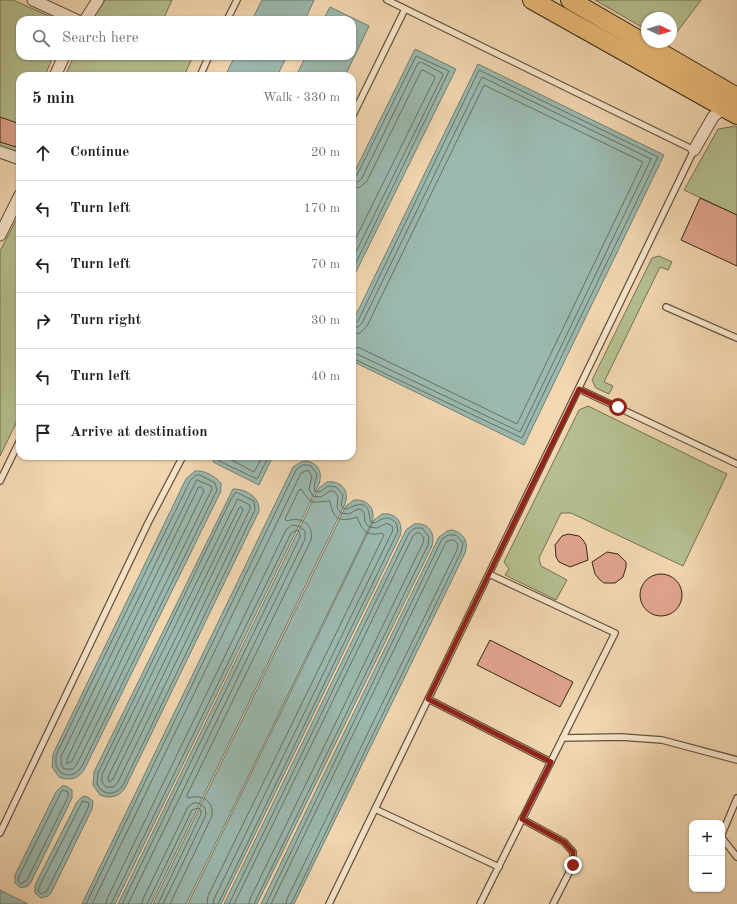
<!DOCTYPE html>
<meta charset="utf-8">
<style>
body{margin:0;font-family:"Old Standard TT",serif;background:#f2f2f2;color:#222}
.controls{position:absolute;right:12px;bottom:12px;display:grid;overflow:hidden;border-radius:8px;box-shadow:0 1px 3px #0004}
.controls button{width:36px;height:36px;display:grid;place-items:center;padding:0;border:0;border-bottom:1px solid #e0e0e0;background:#fff;color:#222;font:20px sans-serif}
.compass{position:absolute;left:641px;top:12px;width:36px;height:36px;border-radius:50%;background:#fff;box-shadow:0 1px 3px #0004;rotate:94deg}
.stop{position:absolute;width:12px;height:12px;margin:-9px;border:3px solid #8f2418;border-radius:50%;background:#fff}
.stop.end{background:#8f2418;border-color:#fff;box-shadow:0 1px 4px #0008}
.list{margin:0;padding:0;list-style:none}
h2{display:flex;justify-content:space-between;align-items:center;height:52px;margin:0;padding:0 16px;font-size:17px}
h2 small{font-size:13px;font-weight:400;color:#767676}
.list li{display:grid;grid-template-columns:26px 1fr auto;gap:12px;align-items:center;box-sizing:border-box;height:56px;padding:0 16px;border-top:1px solid #e0e0e0}
.list b{display:block;font-size:15px;white-space:nowrap}
.list em{font-size:13px;font-style:normal;color:#767676}
.icon{flex:none;width:22px;height:22px;fill:none;stroke:currentColor;stroke-width:2;stroke-linecap:round;stroke-linejoin:round}
.map{position:relative;flex:none;width:737px;height:904px;overflow:hidden}
.search{position:absolute;background:#fff;box-shadow:0 1px 3px #0004;left:16px;top:16px;width:340px;height:44px;display:flex;align-items:center;gap:10px;box-sizing:border-box;padding:0 14px;border-radius:12px;color:#767676;font-size:15px}
.panel{position:absolute;background:#fff;box-shadow:0 1px 3px #0004;left:16px;top:72px;width:340px;height:388px;border-radius:12px}
.map>svg:first-child{display:block}
</style>
<div class="map">
<svg width="737" height="904" viewBox="0 0 737 904">
<rect width="100%" height="100%" fill="#f2d7b1"/>
<filter id="stains"><feTurbulence type="fractalNoise" baseFrequency=".005" numOctaves="4"/><feColorMatrix values="0 0 0 0 .2 0 0 0 0 .09 0 0 0 0 .02 0 0 0 .5 -.17"/></filter>
<radialGradient id="worn" r=".72"><stop offset=".6" stop-color="#630" stop-opacity="0"/><stop offset="1" stop-color="#630" stop-opacity=".3"/></radialGradient>
<g fill="#b5bf90" stroke="#757254">
<path d="M0 0H13L58 20H20V56H53L45 76H20V147L18 152 0 146Z"/>
<path d="M105 0H172L163 20H92Z"/>
<path d="M595 0H701L671 40V18H647V30Z"/>
<path d="M74 56H193L184 76H65Z"/>
<path d="M736 126 737 127V215L684 190 718 129Z"/>
<path d="M20 213V415L0 456V251Z"/>
<path d="M659 256 672 262 668 270 660 267 604 382 613 386 609 394 596 388 592 380 652 258Z"/>
<path d="M588 406 727 474 683 566 571 513H561L539 558 541 566 567 580 556 600 505 575 509 569 504 562 579 410Z"/>
</g>
<g fill="#9bb9af" stroke="#727e73">
<path d="M262 0H314L305 20H252Z"/>
<path d="M330 7 369 26 345 76H296L306 56H352V20H323Z"/>
<path d="M415 49 456 69 352 280V177Z"/>
<path d="M235 56H287L277 76H225Z"/>
<path d="M478 64 664 155 524 445 352 361V323Z"/>
<path d="M215 456H273L259 485 213 462Z"/>
<path d="M306 461C318 463 323 472 319 484L115 904H82L293 467 301 462Z"/>
<path d="M195 471C204 470 215 476 221 483V491L85 768C79 779 70 781 59 777L52 767 53 754 186 479Z"/>
<path d="M327 482C341 480 350 491 345 504L151 904H118L319 488Z"/>
<path d="M233 489C246 489 260 497 259 511L126 786C120 797 111 799 100 795L93 785 94 772Z"/>
<path d="M354 500C368 499 376 509 372 522L186 904H153L346 506Z"/>
<path d="M382 514C396 512 404 523 400 536L221 904H188L374 520Z"/>
<path d="M414 524C428 522 436 533 432 546L257 904H224L406 530Z"/>
<path d="M452 530C464 533 469 542 465 553L294 904H261L439 537 447 531Z"/>
<path d="M62 786H66L72 790V798L31 882 28 886 21 888 15 883V875L56 792Z"/>
<path d="M86 796 93 801 92 809 51 893 48 896 41 898 35 893V885L77 802 82 797Z"/>
<path d="M0 890 28 904H0Z"/>
</g>
<g fill="none" stroke-linecap="round" stroke-linejoin="round">
<g stroke="#687064" stroke-width="1">
<path d="M352 178 357 175 416 56 449 71 352 271"/>
<path d="M352 183 358 182 362 178 418 63 421 62 442 73 443 75 352 260"/>
<path d="M352 189 360 187 367 181 421 71 423 70 434 76 435 78 352 246"/>
<path d="M352 323 358 321 479 70 658 157 522 438 352 358"/>
<path d="M352 328 358 327 362 323 482 77 651 159 520 432 357 354 352 353"/>
<path d="M352 334 360 333 367 326 484 85 643 162 517 424 360 348 352 347"/>
<path d="M219 456V461L257 479 269 456"/>
<path d="M224 456 254 472 263 456"/>
<path d="M196 475H200L215 483 217 490 82 766C75 778 62 778 56 766V755L190 481Z"/>
<path d="M197 480 211 486 212 489 77 764 73 769H64L61 764V757Z"/>
<path d="M201 487 204 491 72 761 67 764V759L198 488Z"/>
<path d="M238 493 254 501 255 510 123 785C116 796 103 796 97 784L98 773 231 499 235 493Z"/>
<path d="M238 499 250 505V509L118 782 114 787H106L102 782V775Z"/>
<path d="M241 507 243 510 113 779 109 782 108 777 239 508Z"/>
<path d="M63 790 68 792V797L27 880 21 884 18 881 19 876 60 794Z"/>
<path d="M83 801 89 803 88 808 47 891 41 894 38 891 39 887Z"/>
<path d="M86 904 296 470 302 465H310L317 474 314 487 315 491 320 492 328 486 336 487 343 495 341 505 343 508 347 509C354 505 367 500 369 513 370 517 369 519 371 522L375 523C383 518 389 515 396 523L398 531 218 904"/>
<path d="M92 904 301 473 308 470 312 476 309 489 313 496 321 497 330 491H334L338 496 337 508 341 513 348 514C354 513 358 505 364 512L365 522 369 527 377 528 387 523 392 526 393 530 214 899 213 904"/>
<path d="M106 904 107 899 286 530 292 525 299 526 305 531V539L128 904"/>
<path d="M111 904 291 533 297 530 300 533V537L122 904"/>
<path d="M142 904 143 899 188 807 193 803H199L205 808 206 815 163 904"/>
<path d="M147 904 192 810 198 808 201 810V814L158 904"/>
<path d="M170 904 212 816C214 800 201 794 188 798L187 795 311 540C314 524 301 516 287 521L285 519 299 490 301 489C313 506 310 502 330 501 333 519 339 523 357 517 362 530 367 537 382 533L384 535 208 896 207 904"/>
<path d="M229 904 409 533 415 528H422L429 537 428 545 254 904"/>
<path d="M234 904 413 536 416 533H420L424 538 423 543 250 899 249 904"/>
<path d="M266 904 442 539 448 535H456L463 543 461 552 291 904"/>
<path d="M271 904 446 542 450 540H454L458 544 457 550 287 899 286 904"/>
</g>
</g>
<g fill="#e2a590" stroke="#352618">
<path d="M0 117 20 124V137L16 147 0 142Z"/>
<path d="M700 198 737 215V266L681 240Z"/>
<path d="M568 534 579 536 583 540 586 545 588 560 570 567 559 562 556 557 555 545 562 536Z"/>
<path d="M607 552 618 554 626 562V567L623 577 615 583H604L599 579 595 574 592 562Z"/>
<circle cx="661" cy="595" r="21"/>
<path d="M490 640 573 682 560 707 477 665Z"/>
</g>
<g fill="none" stroke-linecap="round" stroke-linejoin="round">
<defs>
<g id="lane">
<path d="M227 20 237 0"/>
<path d="M200 76 209 56"/>
<path d="M352 117 405 9"/>
<path d="M666 307 737 338"/>
<path d="M579 389 737 464"/>
<path d="M0 481 20 440"/>
<path d="M428 699 551 762"/>
<path d="M563 738 621 737 662 740 737 760"/>
<path d="M375 809 499 867"/>
<path d="M522 819 564 842 573 852V865L553 904"/>
<path d="M0 833 148 523 183 456"/>
<path d="M722 834 737 798"/>
<path d="M722 838 737 857"/>
<path d="M329 904 694 150 387 0"/>
<path d="M480 904 615 633 489 574"/>
</g>
<g id="street">
<path d="M33 0 76 20"/>
<path d="M85 20 98 0"/>
<path d="M55 76 64 56"/>
<path d="M694 150 713 117 724 107"/>
<path d="M0 152 20 159"/>
<path d="M0 235 20 195"/>
</g>
<g id="primary">
<path d="M532 0 737 115"/>
<path d="M570 0 737 97"/>
</g>
</defs>
<use href="#lane" stroke="#64523e" stroke-width="8"/>
<use href="#street" stroke="#64523e" stroke-width="13"/>
<use href="#primary" stroke="#352618" stroke-width="20"/>
<use href="#lane" stroke="#f7e5cc" stroke-width="5.5"/>
<use href="#street" stroke="#f7e5cc" stroke-width="11"/>
<use href="#primary" stroke="#e9bc78" stroke-width="18"/>
</g>
<g fill="none" stroke-linecap="round" stroke-linejoin="round">
<path stroke="#8f2418" stroke-width="5" d="M573 865V852L564 842 522 819 551 762 428 699 579 389 618 407"/>
</g>
<rect width="100%" height="100%" filter="url(#stains)"/>
<rect width="100%" height="100%" fill="url(#worn)"/>
</svg>
<div class="controls">
<button>+</button>
<button>−</button>
</div>
<svg class="compass" viewBox="-18 -18 36 36"><path d="M0-13l5 13h-10z" fill="#e53935"/><path d="M0 13l5-13h-10z" fill="#767676"/></svg>
<div class="stop" style="left:618px;top:407px"></div>
<div class="stop end" style="left:573px;top:865px"></div>
<div class="search"><svg class="icon" aria-label="search" viewBox="0 0 24 24"><circle cx="10" cy="10" r="6"/><path d="M15 15l6 6"/></svg>Search here</div>
<section class="panel">
<h2>5 min<small>Walk · 330 m</small></h2>
<ul class="list">
<li><svg class="icon" aria-label="ahead" viewBox="0 0 24 24"><path d="M12 20V5M6 11l6-6 6 6"/></svg><div><b>Continue</b></div><em>20 m</em></li>
<li><svg class="icon" aria-label="left" viewBox="0 0 24 24"><path d="M17 20v-9H6M10 6l-5 5 5 5"/></svg><div><b>Turn left</b></div><em>170 m</em></li>
<li><svg class="icon" aria-label="left" viewBox="0 0 24 24"><path d="M17 20v-9H6M10 6l-5 5 5 5"/></svg><div><b>Turn left</b></div><em>70 m</em></li>
<li><svg class="icon" aria-label="right" viewBox="0 0 24 24"><path d="M7 20v-9h11M14 6l5 5-5 5"/></svg><div><b>Turn right</b></div><em>30 m</em></li>
<li><svg class="icon" aria-label="left" viewBox="0 0 24 24"><path d="M17 20v-9H6M10 6l-5 5 5 5"/></svg><div><b>Turn left</b></div><em>40 m</em></li>
<li><svg class="icon" aria-label="arrive" viewBox="0 0 24 24"><path d="M6 21V4h12l-3 4 3 4H6"/></svg><div><b>Arrive at destination</b></div></li>
</ul>
</section>
</div>
